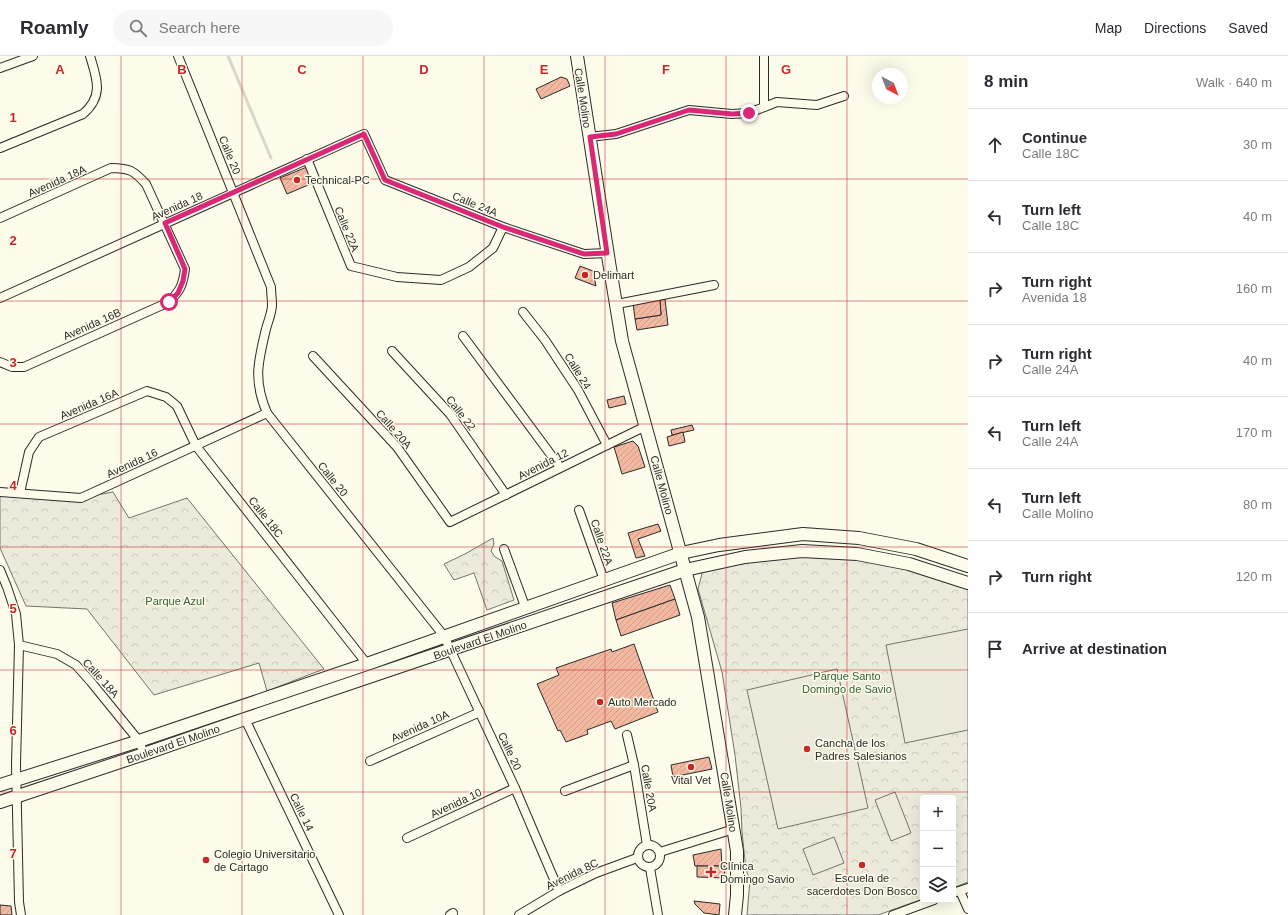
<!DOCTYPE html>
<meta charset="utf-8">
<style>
body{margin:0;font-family:Arial,sans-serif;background:#f7f7f7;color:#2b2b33}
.controls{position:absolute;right:12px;bottom:12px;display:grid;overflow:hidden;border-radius:4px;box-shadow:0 4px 16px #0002}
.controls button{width:36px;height:36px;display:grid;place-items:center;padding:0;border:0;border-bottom:1px solid #e1e1e2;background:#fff;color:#2b2b33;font:20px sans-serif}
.compass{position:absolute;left:872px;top:12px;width:36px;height:36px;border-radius:50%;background:#fff;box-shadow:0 4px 16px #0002;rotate:138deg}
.stop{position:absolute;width:12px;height:12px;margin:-9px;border:3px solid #db2777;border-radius:50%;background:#fff}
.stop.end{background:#db2777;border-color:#fff;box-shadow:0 1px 4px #0008}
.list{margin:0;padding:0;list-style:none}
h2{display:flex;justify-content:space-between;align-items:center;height:52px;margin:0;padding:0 16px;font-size:17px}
h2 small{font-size:13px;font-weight:400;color:#7c7c81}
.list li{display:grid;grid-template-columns:26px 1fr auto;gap:12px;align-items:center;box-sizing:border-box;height:72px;padding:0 16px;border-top:1px solid #e1e1e2}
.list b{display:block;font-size:15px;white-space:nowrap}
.list p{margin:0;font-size:13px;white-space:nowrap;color:#7c7c81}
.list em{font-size:13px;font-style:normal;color:#7c7c81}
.icon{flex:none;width:22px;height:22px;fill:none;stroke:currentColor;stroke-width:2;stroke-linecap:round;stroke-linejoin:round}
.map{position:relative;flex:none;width:968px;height:859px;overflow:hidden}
header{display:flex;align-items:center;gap:24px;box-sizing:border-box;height:56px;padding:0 20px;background:#fff;border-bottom:1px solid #e1e1e2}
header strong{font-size:19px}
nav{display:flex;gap:22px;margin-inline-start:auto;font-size:14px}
.search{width:280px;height:36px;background:#f7f7f7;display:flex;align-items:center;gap:10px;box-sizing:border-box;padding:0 14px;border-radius:22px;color:#7c7c81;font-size:15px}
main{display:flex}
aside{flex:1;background:#fff}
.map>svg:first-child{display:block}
</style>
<header>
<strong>Roamly</strong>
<div class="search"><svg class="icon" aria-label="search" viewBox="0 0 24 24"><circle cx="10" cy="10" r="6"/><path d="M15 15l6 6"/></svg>Search here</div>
<nav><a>Map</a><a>Directions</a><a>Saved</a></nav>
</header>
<main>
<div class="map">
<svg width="968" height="859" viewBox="0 0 968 859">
<defs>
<pattern id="forest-crowns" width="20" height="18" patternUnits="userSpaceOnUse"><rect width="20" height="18" fill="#ecebdb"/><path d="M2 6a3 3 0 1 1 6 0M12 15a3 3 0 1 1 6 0" fill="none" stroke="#cbcabc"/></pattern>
<pattern id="building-hatch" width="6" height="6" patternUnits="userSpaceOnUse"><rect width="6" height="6" fill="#f2b8a0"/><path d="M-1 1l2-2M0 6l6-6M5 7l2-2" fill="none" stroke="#d09e8a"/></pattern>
</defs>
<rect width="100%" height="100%" fill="#fdfbea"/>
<g fill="url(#forest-crowns)" stroke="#74746e">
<path d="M113 436 129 462 187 442 324 613 267 635 259 607 154 639 87 553 26 550 0 492V438L81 442Z"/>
<path d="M493 482 494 488 491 495 495 501 502 505 514 544 487 554 474 517 454 524 444 508 465 498Z"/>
<path d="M794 501 859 503 926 518 968 533V826L953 832V742H923V843L878 859H747L750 824 746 814 742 776 741 752 735 699 722 616 698 533 703 514 732 507Z"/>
</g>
<g fill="#ecebdb" stroke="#74746e">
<path d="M968 573V674L905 687 886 589Z"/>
<path d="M837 613 868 752 778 773 747 634Z"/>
<path d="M895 736 911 777 891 785 875 744Z"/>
<path d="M834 781 844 807 813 819 803 793Z"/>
</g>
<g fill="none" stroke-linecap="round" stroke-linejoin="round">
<path stroke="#d8d7c9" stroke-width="3" d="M228 0 271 102"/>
</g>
<g fill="url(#building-hatch)" stroke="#2b2b2b">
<path d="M561 21 567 23 570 30 541 43 536 33Z"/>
<path d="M307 111 313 127 287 138 280 122Z"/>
<path d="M580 210 593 215 596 230 575 222Z"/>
<path d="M665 243 668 269 637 274 635 263 661 259 660 244Z"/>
<path d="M660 244 661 259 635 263 633 247Z"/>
<path d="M624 340 626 348 609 352 607 344Z"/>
<path d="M692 369 694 374 672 379 671 374Z"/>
<path d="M683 376 685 386 669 390 667 381Z"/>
<path d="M633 385 638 390 645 411 622 418 614 391Z"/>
<path d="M658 468 661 475 638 483 645 500 636 502 628 477Z"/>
<path d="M670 529 675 543 616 564 612 547Z"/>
<path d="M675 543 680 559 621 580 616 564Z"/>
<path d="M634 588 658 656 615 673 611 665 587 674 588 678 566 686 560 674 558 675 537 628 559 619 556 612 611 593 612 596Z"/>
<path d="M709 701 712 713 673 721 671 709Z"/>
<path d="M721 793 722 810H695L693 799Z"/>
<path d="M697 810H725L724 822 697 821Z"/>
<path d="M694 845 720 848 719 859 704 857 695 848Z"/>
<path d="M0 849 11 850 12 859H0Z"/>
</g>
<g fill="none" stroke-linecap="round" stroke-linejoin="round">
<defs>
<g id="street">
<path d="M178 0 271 231C271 237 272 243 272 249 272 257 268 265 266 273 258 306 253 324 267 357L444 580 515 732 559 835"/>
<path d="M0 12 33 0"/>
<path d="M764 51V0"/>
<path d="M589 81 616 78 689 54 732 58 749 57 777 46 817 49 844 40"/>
<path d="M0 92 83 58C104 40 97 23 90 0"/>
<path d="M307 103 351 210 397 221 441 224 469 211 493 192 503 171"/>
<path d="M0 162 111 112C130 112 134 115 146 128L185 213C183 229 180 235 169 246L24 311H12L0 306"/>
<path d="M0 242 364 78 385 124 503 171 584 198 607 197"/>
<path d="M617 248 714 229"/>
<path d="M523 256 545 284 578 334 607 389"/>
<path d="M463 280 560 411"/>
<path d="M392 295 450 358 506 439"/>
<path d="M313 300 397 391 450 466 646 370"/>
<path d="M0 436 81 442 267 357"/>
<path d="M20 437 29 396 39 381 147 335 166 341 177 350 196 390 367 608"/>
<path d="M579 454 604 524"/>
<path d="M504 493 526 553"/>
<path d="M0 514 7 531 16 558 19 589 16 709 19 846 21 859"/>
<path d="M19 589 57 598 76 609 91 626 139 685 144 698"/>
<path d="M245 663 339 859"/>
<path d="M627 679 634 709 647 789"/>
<path d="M370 705 480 656"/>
<path d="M565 735 634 709"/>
<path d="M407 782 515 732"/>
<circle cx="649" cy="800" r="11"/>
<path d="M660 796 734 773"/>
<path d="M650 812 658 859"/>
<path d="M960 835 968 853"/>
<path d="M953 837 968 832"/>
<path d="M450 859 453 857"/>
<path d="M519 859 559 835 596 817 637 802"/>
<path d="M893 859 934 844"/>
</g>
<g id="secondary">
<path d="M577 0 609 206 622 285 698 561 737 795V839L735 859"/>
<path d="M0 729 139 685 367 608 681 497 719 489 803 478 859 482 916 493 968 510"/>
<path d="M0 746 144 698 245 663 685 514 745 501 802 495 857 498 909 508 968 527"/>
</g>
</defs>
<use href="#street" stroke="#2b2b2b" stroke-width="10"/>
<use href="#secondary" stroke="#2b2b2b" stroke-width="14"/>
<use href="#street" stroke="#fdfbea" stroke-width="8"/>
<use href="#secondary" stroke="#fdfbea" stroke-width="12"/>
</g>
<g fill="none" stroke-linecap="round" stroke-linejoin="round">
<path stroke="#db2777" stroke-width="5" d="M169 246 178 237 183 225 185 213 165 167 364 78 385 124 503 171 584 198 607 197 590 81 616 78 689 54 732 58 749 57"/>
</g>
<path fill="none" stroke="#c62828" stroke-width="1" stroke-opacity="0.55" d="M121 0V859M242 0V859M363 0V859M484 0V859M605 0V859M726 0V859M847 0V859M0 123H968M0 245H968M0 368H968M0 491H968M0 614H968M0 736H968"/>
<g fill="#c62828" stroke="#fdfbea" stroke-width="1.5">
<circle cx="297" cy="124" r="4"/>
<circle cx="585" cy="219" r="4"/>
<circle cx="600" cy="646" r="4"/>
<circle cx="807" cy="693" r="4"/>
<circle cx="691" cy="711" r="4"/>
<circle cx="206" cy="804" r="4"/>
<circle cx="862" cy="809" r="4"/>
<path d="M709 810h4v4h4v4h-4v4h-4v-4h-4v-4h4z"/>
</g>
<g text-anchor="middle" stroke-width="3" stroke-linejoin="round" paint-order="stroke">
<g font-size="11" fill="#2b2b2b" stroke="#fdfbea">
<text transform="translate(583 42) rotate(81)" y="4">Calle Molino</text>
<text transform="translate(230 99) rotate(68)" y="4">Calle 20</text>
<text transform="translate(57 125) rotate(-24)" y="4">Avenida 18A</text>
<text transform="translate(475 148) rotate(22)" y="4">Calle 24A</text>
<text transform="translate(177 150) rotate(-24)" y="4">Avenida 18</text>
<text transform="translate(347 173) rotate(68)" y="4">Calle 22A</text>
<text transform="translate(92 268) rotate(-24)" y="4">Avenida 16B</text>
<text transform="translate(578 315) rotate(58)" y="4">Calle 24</text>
<text transform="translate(89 348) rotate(-23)" y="4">Avenida 16A</text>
<text transform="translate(461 357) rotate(52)" y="4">Calle 22</text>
<text transform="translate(394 373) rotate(49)" y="4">Calle 20A</text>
<text transform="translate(132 407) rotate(-25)" y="4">Avenida 16</text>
<text transform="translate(543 408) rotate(-27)" y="4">Avenida 12</text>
<text transform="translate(333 423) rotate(51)" y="4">Calle 20</text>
<text transform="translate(662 429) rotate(75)" y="4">Calle Molino</text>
<text transform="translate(266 461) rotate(52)" y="4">Calle 18C</text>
<text transform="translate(602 486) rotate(71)" y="4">Calle 22A</text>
<text transform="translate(480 584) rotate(-19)" y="4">Boulevard El Molino</text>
<text transform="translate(101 622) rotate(48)" y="4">Calle 18A</text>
<text transform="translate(420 670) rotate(-24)" y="4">Avenida 10A</text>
<text transform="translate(173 688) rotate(-19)" y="4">Boulevard El Molino</text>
<text transform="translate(510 695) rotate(65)" y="4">Calle 20</text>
<text transform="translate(649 732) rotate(80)" y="4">Calle 20A</text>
<text transform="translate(729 746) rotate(81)" y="4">Calle Molino</text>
<text transform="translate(456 747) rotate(-25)" y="4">Avenida 10</text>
<text transform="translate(302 756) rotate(64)" y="4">Calle 14</text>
<text transform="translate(572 818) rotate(-26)" y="4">Avenida 8C</text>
</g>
<g font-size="11" fill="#2b2b2b" stroke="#fdfbea" text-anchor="start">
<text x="305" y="128">Technical-PC</text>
<text x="593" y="223">Delimart</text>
<text x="608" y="650">Auto Mercado</text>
<text x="815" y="691">Cancha de los<tspan x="815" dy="13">Padres Salesianos</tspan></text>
<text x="691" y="728" text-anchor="middle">Vital Vet</text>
<text x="214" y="802">Colegio Universitario<tspan x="214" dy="13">de Cartago</tspan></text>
<text x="720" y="814">Clínica<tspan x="720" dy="13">Domingo Savio</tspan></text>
<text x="862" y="826" text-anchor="middle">Escuela de<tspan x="862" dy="13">sacerdotes Don Bosco</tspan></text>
</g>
<g font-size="11" fill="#34623c" stroke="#fdfbea">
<text x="175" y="549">Parque Azul</text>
<text x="847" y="624">Parque Santo<tspan x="847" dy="13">Domingo de Savio</tspan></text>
</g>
</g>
<g font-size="13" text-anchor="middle" font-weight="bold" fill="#c62828" stroke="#fdfbea" stroke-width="3" stroke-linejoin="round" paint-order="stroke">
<text x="60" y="18">A</text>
<text x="182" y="18">B</text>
<text x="302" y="18">C</text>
<text x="424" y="18">D</text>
<text x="544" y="18">E</text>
<text x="666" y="18">F</text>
<text x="786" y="18">G</text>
<text x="13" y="66">1</text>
<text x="13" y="189">2</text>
<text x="13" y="311">3</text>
<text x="13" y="434">4</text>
<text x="13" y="557">5</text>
<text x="13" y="679">6</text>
<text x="13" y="802">7</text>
</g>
</svg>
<div class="controls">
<button>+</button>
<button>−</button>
<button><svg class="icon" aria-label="layers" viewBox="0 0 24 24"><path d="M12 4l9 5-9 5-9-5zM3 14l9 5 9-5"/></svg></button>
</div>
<svg class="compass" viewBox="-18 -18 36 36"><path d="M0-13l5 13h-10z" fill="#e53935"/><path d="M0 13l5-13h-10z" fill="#7c7c81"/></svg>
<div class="stop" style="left:169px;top:246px"></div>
<div class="stop end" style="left:749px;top:57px"></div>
</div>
<aside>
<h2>8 min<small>Walk · 640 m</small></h2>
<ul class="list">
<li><svg class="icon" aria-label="ahead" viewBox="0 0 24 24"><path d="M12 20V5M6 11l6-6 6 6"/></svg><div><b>Continue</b><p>Calle 18C</p></div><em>30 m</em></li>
<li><svg class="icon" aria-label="left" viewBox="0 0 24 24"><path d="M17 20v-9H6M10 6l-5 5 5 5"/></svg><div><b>Turn left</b><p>Calle 18C</p></div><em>40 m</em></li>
<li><svg class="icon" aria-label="right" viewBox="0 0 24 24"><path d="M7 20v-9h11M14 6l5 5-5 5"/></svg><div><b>Turn right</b><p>Avenida 18</p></div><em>160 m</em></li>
<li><svg class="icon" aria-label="right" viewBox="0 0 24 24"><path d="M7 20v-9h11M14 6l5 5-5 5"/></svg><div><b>Turn right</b><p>Calle 24A</p></div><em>40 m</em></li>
<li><svg class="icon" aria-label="left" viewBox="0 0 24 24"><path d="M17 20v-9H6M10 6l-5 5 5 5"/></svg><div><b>Turn left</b><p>Calle 24A</p></div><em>170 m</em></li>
<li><svg class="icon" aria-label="left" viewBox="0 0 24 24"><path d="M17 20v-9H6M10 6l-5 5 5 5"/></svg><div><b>Turn left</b><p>Calle Molino</p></div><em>80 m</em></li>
<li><svg class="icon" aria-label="right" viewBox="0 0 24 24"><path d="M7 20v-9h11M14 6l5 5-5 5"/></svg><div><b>Turn right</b></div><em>120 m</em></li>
<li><svg class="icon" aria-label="arrive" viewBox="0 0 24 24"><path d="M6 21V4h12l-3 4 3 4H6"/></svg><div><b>Arrive at destination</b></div></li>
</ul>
</aside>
</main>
